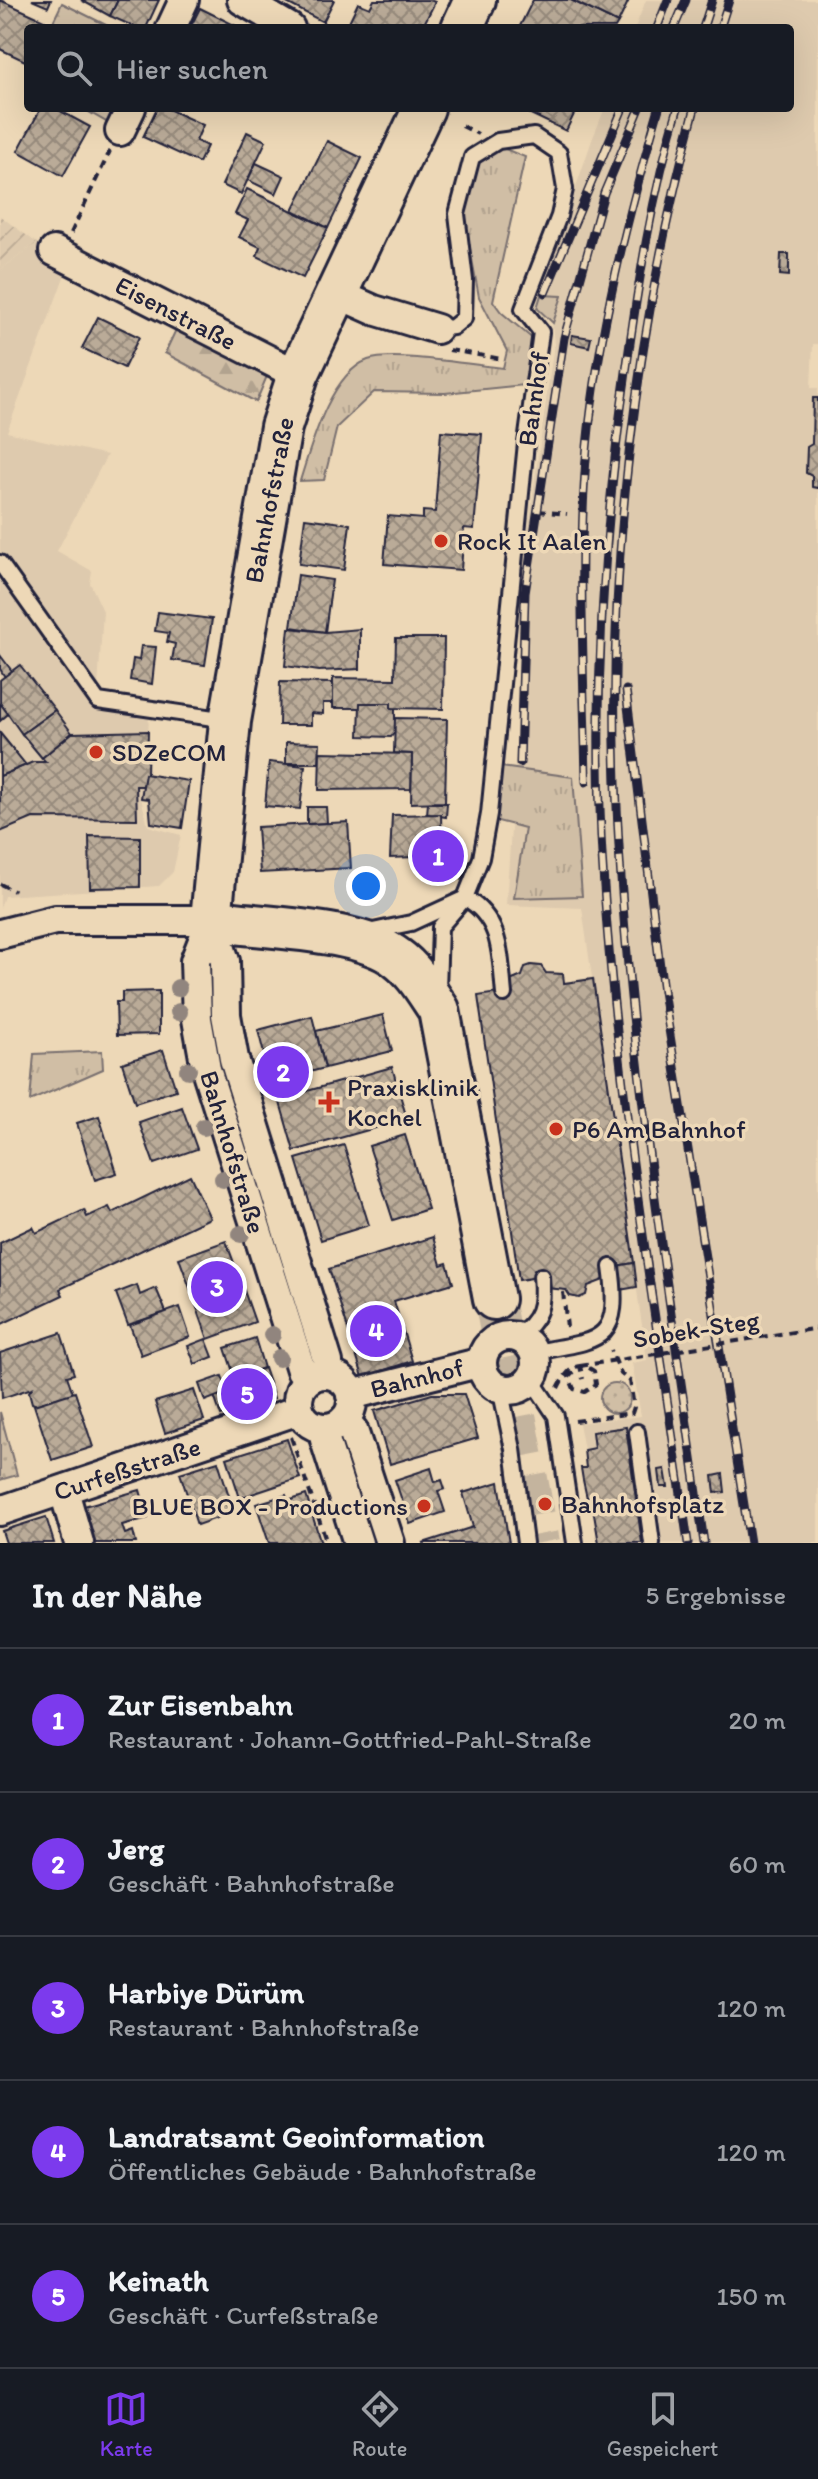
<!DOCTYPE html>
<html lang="de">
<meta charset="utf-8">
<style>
body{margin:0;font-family:Itim,sans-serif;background:#20242c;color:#f1f3f6}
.you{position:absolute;left:366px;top:886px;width:28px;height:28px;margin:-20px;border:6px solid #fff;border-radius:50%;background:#1a73e8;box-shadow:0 0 0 12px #1a73e833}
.badge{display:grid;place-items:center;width:52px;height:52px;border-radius:50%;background:#7c3aed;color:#fff;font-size:26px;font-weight:700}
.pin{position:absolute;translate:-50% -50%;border:4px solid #fff;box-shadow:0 2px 8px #0006}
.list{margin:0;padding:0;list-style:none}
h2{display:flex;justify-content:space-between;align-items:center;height:104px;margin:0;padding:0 32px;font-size:34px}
h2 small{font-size:26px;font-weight:400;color:#9ea1a6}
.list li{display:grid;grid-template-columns:52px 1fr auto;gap:24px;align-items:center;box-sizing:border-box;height:144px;padding:0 32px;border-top:2px solid #363941}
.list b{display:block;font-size:30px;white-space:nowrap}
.list p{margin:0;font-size:26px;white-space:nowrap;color:#9ea1a6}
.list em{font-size:26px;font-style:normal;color:#9ea1a6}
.icon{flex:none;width:44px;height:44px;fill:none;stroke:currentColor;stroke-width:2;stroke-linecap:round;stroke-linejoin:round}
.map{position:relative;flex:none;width:818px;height:1543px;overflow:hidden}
.search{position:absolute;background:#171b24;box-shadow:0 8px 32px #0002;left:24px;right:24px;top:24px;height:88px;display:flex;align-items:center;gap:20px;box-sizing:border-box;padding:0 28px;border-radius:8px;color:#9ea1a6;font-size:30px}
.sheet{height:824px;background:#171b24}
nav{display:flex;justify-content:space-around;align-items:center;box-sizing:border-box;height:112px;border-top:2px solid #363941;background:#171b24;font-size:22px;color:#9ea1a6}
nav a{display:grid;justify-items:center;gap:4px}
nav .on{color:#7c3aed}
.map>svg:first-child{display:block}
</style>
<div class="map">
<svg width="818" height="1543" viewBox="0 0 818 1543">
<defs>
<pattern id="industrial-furrows" width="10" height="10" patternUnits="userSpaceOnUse" patternTransform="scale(2)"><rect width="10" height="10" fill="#decaae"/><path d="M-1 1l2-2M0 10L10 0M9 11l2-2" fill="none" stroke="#bead97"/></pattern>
<pattern id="grass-tufts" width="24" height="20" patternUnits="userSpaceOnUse" patternTransform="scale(2)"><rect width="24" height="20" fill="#d0bea5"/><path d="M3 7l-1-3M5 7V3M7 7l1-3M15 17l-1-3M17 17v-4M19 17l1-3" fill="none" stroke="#b2a38f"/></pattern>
<pattern id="forest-firs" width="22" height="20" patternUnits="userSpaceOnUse" patternTransform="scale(2)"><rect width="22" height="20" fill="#d0bea5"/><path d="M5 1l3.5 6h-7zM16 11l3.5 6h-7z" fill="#b2a38f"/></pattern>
<pattern id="park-dots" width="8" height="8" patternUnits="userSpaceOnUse" patternTransform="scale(2)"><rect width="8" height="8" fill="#d0bea5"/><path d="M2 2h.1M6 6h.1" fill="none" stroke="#b2a38f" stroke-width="1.8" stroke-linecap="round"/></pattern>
<pattern id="building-cross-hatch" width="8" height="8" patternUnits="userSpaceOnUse" patternTransform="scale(2)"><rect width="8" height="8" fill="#baab98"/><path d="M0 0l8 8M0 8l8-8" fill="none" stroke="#978b7d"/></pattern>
</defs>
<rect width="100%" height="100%" fill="#edd8b7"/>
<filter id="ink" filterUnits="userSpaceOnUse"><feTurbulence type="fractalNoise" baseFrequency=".0125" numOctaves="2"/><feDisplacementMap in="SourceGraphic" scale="16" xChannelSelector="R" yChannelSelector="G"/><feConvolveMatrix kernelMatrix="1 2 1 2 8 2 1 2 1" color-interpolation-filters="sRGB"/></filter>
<g filter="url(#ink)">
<g fill="#decaae">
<path d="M646 0H818V344H813L811 388H818V1543H642L626 1428 593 1432 594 1448 584 1450 579 1423 641 1416 632 1363 647 1360 582 908 506 905 518 724 521 580 554 344 547 271 592 140 605 108H790V28H635Z"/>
<path d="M37 243 68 266 7 432 107 455 57 551 92 571 90 583 103 611 97 703 149 713 147 775 141 798 148 826 181 835 173 872 159 886 4 896 0 908V776L26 765 0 733V270Z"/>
</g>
<path fill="url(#industrial-furrows)" d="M0 216 37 243 0 270Z"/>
<g fill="url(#grass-tufts)" stroke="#797070" stroke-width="2">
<path d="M495 145 525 157 493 301 501 312 534 340 524 385 445 393 374 392 337 427 324 480 300 481C311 446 330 374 368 360 393 351 473 365 503 368L507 351 479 297 464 216 478 163Z"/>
<path d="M541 295 562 296 553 323 537 308Z"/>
<path d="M501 767 573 777 582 896 514 898 525 828 494 820Z"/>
<path d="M102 1051 103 1069 30 1101 34 1054Z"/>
</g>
<g fill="url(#forest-firs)" stroke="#797070" stroke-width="2">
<path d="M62 3 112 28H50Z"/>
<path d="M82 108H118L110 124Z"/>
<path d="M179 323 270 369 256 402 165 353Z"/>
</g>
<g fill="url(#park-dots)" stroke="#797070" stroke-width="2">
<circle cx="615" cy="1398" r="15"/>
<path d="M0 1412 17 1475 0 1480Z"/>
</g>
<g fill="url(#building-cross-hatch)" stroke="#22223b" stroke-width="2">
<path d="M0 0 44 20 40 28H28L25 61 0 49Z"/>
<path d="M32 0H51L48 7Z"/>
<path d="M81 0H118L110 16Z"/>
<path d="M118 0H159L146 28H137L110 16Z"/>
<path d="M281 0H334L323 22Z"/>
<path d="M374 0H430L435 2 422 28H346L358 3 370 8Z"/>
<path d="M533 0H571L618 23 615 28H519Z"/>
<path d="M571 0H629L618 23Z"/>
<path d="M200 8 240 28H190Z"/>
<path d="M41 108H55L90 127 63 176 18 151Z"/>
<path d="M157 108H166L203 125 196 141 207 146 199 163 143 137Z"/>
<path d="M518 108H577L566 131Z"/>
<path d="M247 132 266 141 241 194 222 185Z"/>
<path d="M327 141 362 158 328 228 293 210Z"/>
<path d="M256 163 284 176 276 194 248 180Z"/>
<path d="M247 189 328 228 303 278 257 256 260 247 239 237 248 220 235 214Z"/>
<path d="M781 254H789V276L780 275Z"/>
<path d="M98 317 139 337 124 368 82 348Z"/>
<path d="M572 335 591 338 589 347 571 343Z"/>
<path d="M813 398H818V488L812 487V476L806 473 807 447 812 444Z"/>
<path d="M441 431 482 434 474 529 464 528 461 570 384 564 388 516 423 519V511L435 512Z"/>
<path d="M305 518 350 524 344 570 299 564Z"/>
<path d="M298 575 332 580 325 632 291 627Z"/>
<path d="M158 612 212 619 205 665 172 660 175 644 167 642 169 633 155 631Z"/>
<path d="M289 628 325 632 360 629V669L319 671 285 666Z"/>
<path d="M396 638H444L443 709 391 708V703H360V708H333V678L395 679Z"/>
<path d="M141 646 156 647 152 684 130 680 133 659 139 660Z"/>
<path d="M0 655 12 671 5 677 0 669Z"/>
<path d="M20 665 55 710 22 734 0 703V680Z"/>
<path d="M280 682 333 683V703H323V714L311 713V725H279Z"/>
<path d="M0 703 8 714 0 721Z"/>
<path d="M360 703H391V708L395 709V732L391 737 359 736Z"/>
<path d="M55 710 72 733 42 758 22 734Z"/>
<path d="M395 718 447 719 445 802 411 803 412 754 394 753Z"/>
<path d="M148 731 147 775 143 786H136L137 819 33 818 0 832V776L33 762H46L42 758 72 733Z"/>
<path d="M0 733 26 765 0 776Z"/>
<path d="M286 742 320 743 319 763H286Z"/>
<path d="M320 752 412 754 411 789 319 790Z"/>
<path d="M269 762 305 766 300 809 265 806Z"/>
<path d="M145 774 189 781 182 828 151 823 149 799 141 798Z"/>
<path d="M428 803H447L446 817 427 814Z"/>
<path d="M307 807H326L327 823 307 824Z"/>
<path d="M441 814 442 856 390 858 392 815Z"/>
<path d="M348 822 351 868 260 873 257 827Z"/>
<path d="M89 836 140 837V887L90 888Z"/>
<path d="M531 965 541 966 546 973 563 974 564 983 593 979 634 1263 604 1268 606 1279 588 1286 586 1295 579 1298 570 1296 566 1290 547 1288 545 1276 519 1280 478 996 504 992 503 984 522 976 525 967Z"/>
<path d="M159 991V1034L117 1035 116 1002H122V992Z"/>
<path d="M383 1015 392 1051 325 1068 316 1031Z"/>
<path d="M312 1016 325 1068 271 1082 258 1030Z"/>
<path d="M163 1050 176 1090 135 1103 122 1063Z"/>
<path d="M392 1067 407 1119 294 1151 279 1099Z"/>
<path d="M182 1107 197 1149 154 1164 139 1122Z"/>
<path d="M99 1116 117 1173 95 1180 77 1123Z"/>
<path d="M405 1135 428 1209 393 1220 369 1146Z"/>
<path d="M344 1145 369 1225 321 1240 296 1159Z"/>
<path d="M190 1175 210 1218 60 1289 63 1295 0 1325V1243L33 1227 36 1233 84 1210 87 1217 109 1207 112 1213Z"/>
<path d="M433 1237 441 1265 447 1263 453 1283 394 1301 412 1361 363 1377 329 1269Z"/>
<path d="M226 1241 241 1282 194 1299 179 1258Z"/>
<path d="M634 1263 637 1287 608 1292 604 1268Z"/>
<path d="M241 1282 255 1322 208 1339 194 1299Z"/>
<path d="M137 1285 140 1295 156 1288 166 1312 128 1325 116 1293Z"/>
<path d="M180 1307 190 1337 141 1355 130 1325Z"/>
<path d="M61 1333 74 1374 67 1376 73 1393 36 1405 32 1403 29 1392 32 1388 2 1398 0 1353Z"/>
<path d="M255 1338 264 1368 235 1378 225 1348Z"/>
<path d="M206 1339 213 1357 195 1364 188 1346Z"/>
<path d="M264 1368 274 1398 221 1416 214 1396 238 1388 235 1378Z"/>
<path d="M222 1376 228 1392 205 1401 199 1384Z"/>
<path d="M194 1390 204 1420 165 1433 155 1402Z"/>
<path d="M75 1392 93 1447 52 1460 34 1405Z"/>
<path d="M432 1394H464L478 1438 390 1464 374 1411Z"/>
<path d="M626 1427 642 1543H599L591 1497 587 1498 583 1480 581 1468H586L584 1450 594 1448 592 1432Z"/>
<path d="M287 1439 300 1478 240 1498 227 1458Z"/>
<path d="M218 1461 234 1512 197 1525 180 1473Z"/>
<path d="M431 1468 435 1482 442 1480 445 1489 438 1491 445 1512 410 1524 395 1480Z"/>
<path d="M665 1469 668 1487H661L659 1470Z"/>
<path d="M723 1474 725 1492 715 1493 713 1476Z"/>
<path d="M499 1482 509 1543H423L473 1527 463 1493Z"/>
<path d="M140 1490 148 1518 122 1525 125 1534 133 1531 136 1543H95L84 1506Z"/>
<path d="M286 1495 288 1501 306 1495 321 1543H269L256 1504Z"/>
<path d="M46 1517 54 1543H6L2 1531Z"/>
</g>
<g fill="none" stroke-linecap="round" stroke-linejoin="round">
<path stroke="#c4b49e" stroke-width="40" stroke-dasharray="40 20" stroke-linecap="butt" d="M494 1299 540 1543"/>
<defs>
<g id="service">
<path d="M437 329 453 327 464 318 465 280 457 214 472 157 498 141 534 136 559 153 565 189 559 216 523 309 541 332 526 443 489 814 481 858 465 898 440 927 438 990"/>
<path d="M0 563 98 701 227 720"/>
<path d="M465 898C502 919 500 955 504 994"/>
<path d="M368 932 411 923 461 900"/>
<path d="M516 1337C541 1320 544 1305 541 1276"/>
<path d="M534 1352C599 1340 622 1344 611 1267"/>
<path d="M531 1379 556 1416 575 1543"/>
<path d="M500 1388 513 1449 525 1543"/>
<path d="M637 1432 652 1543"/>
</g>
<g id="minor">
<path d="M242 0 290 28"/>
<path d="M171 28 184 0"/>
<path d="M120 131 131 108"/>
<path d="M54 251 298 375"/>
<path d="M336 293 374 310 437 329"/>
<path d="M211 920 195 961 197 1019 206 1069 301 1370 308 1379"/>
<path d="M211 920 225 961 226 1015 234 1059 328 1362 327 1374"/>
<path d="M0 934 55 920H211"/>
<circle cx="509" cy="1363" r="27"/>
<circle cx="325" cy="1401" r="27"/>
<path d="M351 1395 482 1362"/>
<path d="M344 1420 353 1430 390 1543"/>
<path d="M325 1428V1440L358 1543"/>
<path d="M64 1491 79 1543"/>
<path d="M0 1511 299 1410"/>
</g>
<g id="secondary">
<path d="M462 28 475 0"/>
<path d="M424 108 298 375 281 427 230 721 211 920C260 928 359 928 397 958 415 971 426 991 439 1010L494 1299"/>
</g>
</defs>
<use href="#service" stroke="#22223b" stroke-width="20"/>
<use href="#minor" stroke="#22223b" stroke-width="34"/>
<use href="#secondary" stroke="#22223b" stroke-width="46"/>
<g stroke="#22223b" stroke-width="4" stroke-dasharray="8 6" stroke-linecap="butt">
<path d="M462 126 478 134"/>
<path d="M71 233 110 151"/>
<path d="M449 350 502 359"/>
<path d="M538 511 567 514"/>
<path d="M0 884 14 891"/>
<path d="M563 1292 567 1327"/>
<path d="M558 1388C566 1372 576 1358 594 1371L596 1384 585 1392 574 1389 569 1377 580 1366 583 1379"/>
<path d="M575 1421 632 1413 634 1407 630 1381 621 1374 611 1350"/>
<path d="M291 1437 327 1543"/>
</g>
<use href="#service" stroke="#edd8b7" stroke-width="14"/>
<use href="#minor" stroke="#edd8b7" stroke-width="28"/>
<use href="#secondary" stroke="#edd8b7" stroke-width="40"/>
<defs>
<g id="rail">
<path d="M657 28 668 0"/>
<path d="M674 28 686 0"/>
<path d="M703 28 712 0"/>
<path d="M720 28 729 0"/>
<path d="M678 108C652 194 638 283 626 372 604 525 594 681 601 836 613 1073 655 1308 688 1543"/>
<path d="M695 108C634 333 606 573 617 807 628 1054 670 1298 704 1543"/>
<path d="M545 293 623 108"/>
<path d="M626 690 663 991 750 1543"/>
<path d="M520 763 525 593 564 338 604 193 640 108"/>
<path d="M586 782C584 671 577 558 587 447 598 333 627 218 659 108"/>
</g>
</defs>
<use href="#rail" stroke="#22223b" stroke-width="9"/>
<use href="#rail" stroke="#edd8b7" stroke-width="6" stroke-dasharray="18" stroke-linecap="butt"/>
<path stroke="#22223b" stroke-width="4" stroke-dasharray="8 6" stroke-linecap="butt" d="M580 1366 818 1328"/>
</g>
<g fill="#91857e">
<circle cx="178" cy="988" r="9"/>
<circle cx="179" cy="1012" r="9"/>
<circle cx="188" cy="1070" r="9"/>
<circle cx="204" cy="1127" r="9"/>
<circle cx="223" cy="1179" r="9"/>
<circle cx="241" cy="1234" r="9"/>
<circle cx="272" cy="1335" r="9"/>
<circle cx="279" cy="1358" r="9"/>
</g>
</g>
<g fill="#c8321e" stroke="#edd8b7" stroke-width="3">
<circle cx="441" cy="541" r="8"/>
<circle cx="96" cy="752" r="8"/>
<path d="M325 1090h8v8h8v8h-8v8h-8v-8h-8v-8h8z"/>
<circle cx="556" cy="1129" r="8"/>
<circle cx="545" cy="1504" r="8"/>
<circle cx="424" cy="1506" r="8"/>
</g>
<g text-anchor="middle" stroke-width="7" stroke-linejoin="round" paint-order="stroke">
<g font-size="26" fill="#22223b" stroke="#edd8b7">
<text transform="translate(176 313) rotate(27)" y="9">Eisenstraße</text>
<text transform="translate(533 399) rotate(-82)" y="9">Bahnhof</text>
<text transform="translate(269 500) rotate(-79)" y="9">Bahnhofstraße</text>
<text transform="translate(233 1152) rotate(73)" y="9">Bahnhofstraße</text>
<text transform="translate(696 1329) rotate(-9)" y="9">Sobek-Steg</text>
<text transform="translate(417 1378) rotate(-14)" y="9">Bahnhof</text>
<text transform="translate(127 1469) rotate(-18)" y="9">Curfeßstraße</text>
</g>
<g font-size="26" fill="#22223b" stroke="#edd8b7" text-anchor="start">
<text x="457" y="550">Rock It Aalen</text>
<text x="112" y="761">SDZeCOM</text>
<text x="347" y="1096">Praxisklinik<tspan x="347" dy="30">Kochel</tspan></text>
<text x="572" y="1138">P6 Am Bahnhof</text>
<text x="561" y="1513">Bahnhofsplatz</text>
<text x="408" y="1515" text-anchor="end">BLUE BOX - Productions</text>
</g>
</g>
</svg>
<div class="you"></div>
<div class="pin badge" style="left:438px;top:856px">1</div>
<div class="pin badge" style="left:283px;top:1072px">2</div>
<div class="pin badge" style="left:217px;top:1287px">3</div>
<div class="pin badge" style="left:376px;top:1331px">4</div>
<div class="pin badge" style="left:247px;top:1394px">5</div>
<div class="search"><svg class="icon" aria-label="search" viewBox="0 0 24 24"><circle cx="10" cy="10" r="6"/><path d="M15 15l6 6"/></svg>Hier suchen</div>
</div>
<section class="sheet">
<h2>In der Nähe<small>5 Ergebnisse</small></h2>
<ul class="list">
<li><span class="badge">1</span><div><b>Zur Eisenbahn</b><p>Restaurant · Johann-Gottfried-Pahl-Straße</p></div><em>20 m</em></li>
<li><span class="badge">2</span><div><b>Jerg</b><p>Geschäft · Bahnhofstraße</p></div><em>60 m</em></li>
<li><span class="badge">3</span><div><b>Harbiye Dürüm</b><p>Restaurant · Bahnhofstraße</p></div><em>120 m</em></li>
<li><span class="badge">4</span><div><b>Landratsamt Geoinformation</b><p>Öffentliches Gebäude · Bahnhofstraße</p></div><em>120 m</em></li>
<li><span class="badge">5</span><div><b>Keinath</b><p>Geschäft · Curfeßstraße</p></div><em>150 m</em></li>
</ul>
</section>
<nav>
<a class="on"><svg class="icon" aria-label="map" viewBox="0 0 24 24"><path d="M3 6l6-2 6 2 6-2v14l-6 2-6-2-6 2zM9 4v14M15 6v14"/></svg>Karte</a>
<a><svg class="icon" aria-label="directions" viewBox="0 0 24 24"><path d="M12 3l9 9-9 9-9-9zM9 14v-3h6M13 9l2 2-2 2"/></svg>Route</a>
<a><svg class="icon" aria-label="saved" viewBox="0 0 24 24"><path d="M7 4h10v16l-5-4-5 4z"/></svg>Gespeichert</a>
</nav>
